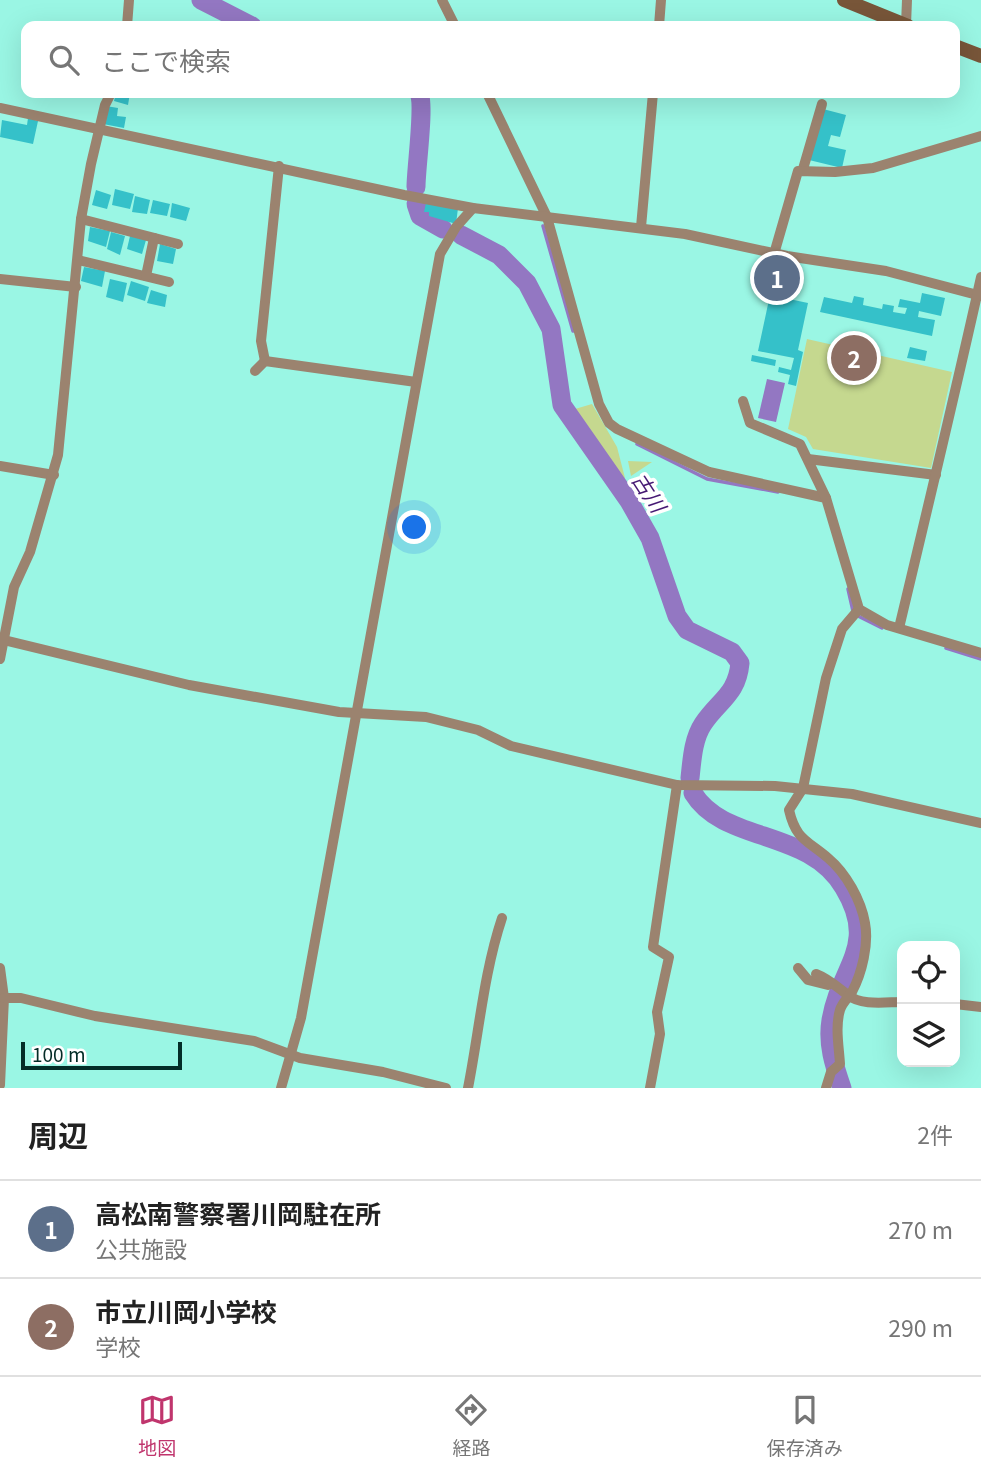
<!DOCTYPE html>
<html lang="ja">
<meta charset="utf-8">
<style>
body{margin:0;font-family:Georgia,"Noto Sans JP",serif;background:#f2f2f2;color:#222}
.controls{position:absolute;right:21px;bottom:21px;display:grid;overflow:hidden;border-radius:14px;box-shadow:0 7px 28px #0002}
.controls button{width:63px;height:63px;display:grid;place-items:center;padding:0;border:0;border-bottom:2px solid #e0e0e0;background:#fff;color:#222;font:35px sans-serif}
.scale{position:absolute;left:21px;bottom:18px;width:161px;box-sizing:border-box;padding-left:7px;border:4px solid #032d27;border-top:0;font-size:19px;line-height:24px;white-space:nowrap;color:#032d27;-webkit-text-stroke:5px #fff;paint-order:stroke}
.you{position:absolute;left:415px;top:528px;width:24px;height:24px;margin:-18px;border:5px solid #fff;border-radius:50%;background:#1a73e8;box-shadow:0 0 0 10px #1a73e833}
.badge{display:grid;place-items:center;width:46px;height:46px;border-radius:50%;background:#c0356d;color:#fff;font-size:23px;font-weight:700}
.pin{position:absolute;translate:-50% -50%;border:4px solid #fff;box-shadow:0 2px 7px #0006}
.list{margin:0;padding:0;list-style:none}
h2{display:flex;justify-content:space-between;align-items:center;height:91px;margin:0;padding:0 28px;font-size:30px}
h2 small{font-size:23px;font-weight:400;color:#767676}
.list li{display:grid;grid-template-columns:46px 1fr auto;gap:21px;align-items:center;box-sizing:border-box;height:98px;padding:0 28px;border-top:2px solid #e0e0e0}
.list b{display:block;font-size:26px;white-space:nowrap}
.list p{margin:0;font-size:23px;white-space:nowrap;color:#767676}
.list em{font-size:23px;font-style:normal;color:#767676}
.icon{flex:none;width:38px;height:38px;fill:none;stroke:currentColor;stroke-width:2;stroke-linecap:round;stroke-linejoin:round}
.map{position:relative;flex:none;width:981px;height:1088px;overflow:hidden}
.search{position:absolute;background:#fff;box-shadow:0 7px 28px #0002;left:21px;right:21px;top:21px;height:77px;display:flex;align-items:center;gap:18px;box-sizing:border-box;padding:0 24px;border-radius:14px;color:#767676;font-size:26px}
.sheet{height:287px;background:#fff}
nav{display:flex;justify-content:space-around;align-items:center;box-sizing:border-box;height:98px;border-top:2px solid #e0e0e0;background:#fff;font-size:19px;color:#767676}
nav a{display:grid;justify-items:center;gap:4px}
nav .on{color:#c0356d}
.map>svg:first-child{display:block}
</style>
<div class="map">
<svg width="981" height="1088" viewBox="0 0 981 1088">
<rect width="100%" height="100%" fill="#9af6e4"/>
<g fill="#c5d88f">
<path d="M807 339 952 372 931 468 813 449 806 437 788 429Z"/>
<path d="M592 404 617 447 625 478 619 479 571 412 570 405 575 409Z"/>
<path d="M628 461 652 462 631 476Z"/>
</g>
<path fill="#9377c2" d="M767 379 785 383 776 422 758 418Z"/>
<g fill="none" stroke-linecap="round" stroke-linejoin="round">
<g stroke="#9377c2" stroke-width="3.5">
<path d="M543 226 573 331"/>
<path d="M637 444 707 479 778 492"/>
<path d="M848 589 853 611"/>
<path d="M858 616 882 628"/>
<path d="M946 648 981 659"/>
</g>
<g stroke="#9377c2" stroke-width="19">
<path d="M201 0 252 26"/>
<path d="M416 187C416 168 425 105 419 93"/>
<path d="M416 204 420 216 443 229"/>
<path d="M461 235 499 255 527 283 551 329 562 405 629 501 650 538 677 616 687 630 732 652 740 663C737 695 719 700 703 724 693 739 692 760 690 778"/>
<path d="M693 793C724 844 809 828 844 888 879 946 840 966 831 1020 827 1044 834 1065 842 1088"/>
</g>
</g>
<g fill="#35c1c9">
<path d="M116 93H130L128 105 114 101Z"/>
<path d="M106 106 118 108 117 116 126 117 124 128 103 124Z"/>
<path d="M823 109 846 115 840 137 831 135 828 146 846 150 842 168 809 160Z"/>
<path d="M28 118 38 121 33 144 0 137 2 120 27 125Z"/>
<path d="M115 189 134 194 130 209 112 205Z"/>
<path d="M96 190 111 195 107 209 92 205Z"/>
<path d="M135 196 150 200 147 214 132 212Z"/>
<path d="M153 200 170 204 167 216 150 213Z"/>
<path d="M172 203 190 208 186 221 170 217Z"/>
<path d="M426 203 458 208 456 224 429 216V212H424Z"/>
<path d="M90 227 110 231 106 247 88 241Z"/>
<path d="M111 232 125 236 120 255 107 249Z"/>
<path d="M130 236 146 240 142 254 127 249Z"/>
<path d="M160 244 176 249 173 264 157 261Z"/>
<path d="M84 267 105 271 102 287 81 281Z"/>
<path d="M110 279 127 283 123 302 106 297Z"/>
<path d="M131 281 149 287 145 301 127 295Z"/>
<path d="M151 290 167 295 165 307 147 303Z"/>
<path d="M922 293 945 298 941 316 919 311 918 317 935 320 932 336 820 312 824 297 852 303 854 296 864 298 863 305 882 309 883 304 894 306 893 312 905 314 907 308 898 307 900 299 920 303Z"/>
<path d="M770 295 808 303 798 350 803 352 796 386 788 384 790 375 778 372 779 367 791 370 794 358 758 351Z"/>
<path d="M910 347 927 351 925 361 907 358Z"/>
<path d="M752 355 776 360 775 366 751 361Z"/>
</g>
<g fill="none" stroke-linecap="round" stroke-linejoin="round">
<g stroke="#9b836f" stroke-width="10">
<path d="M442 0 455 26"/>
<path d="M906 25 907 0"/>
<path d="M127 26 129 0"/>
<path d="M659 26 661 0"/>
<path d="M487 93 547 217 599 404 609 423 617 429 709 472 826 498 859 609 887 625 981 653"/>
<path d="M0 108 404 195 473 208 685 234 787 256 886 271 981 296"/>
<path d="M803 169 822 104"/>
<path d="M81 219 178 244"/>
<path d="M641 227 653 93"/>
<path d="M774 254 798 171 835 172 873 168 981 136"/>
<path d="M78 260 169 282"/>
<path d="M146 276 154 238"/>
<path d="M0 279 76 287"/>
<path d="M265 361 261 341 279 166"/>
<path d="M255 371 265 361 416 382"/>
<path d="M743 401 750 423 800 444 826 498"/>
<path d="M808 459 936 475"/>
<path d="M0 466 54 475"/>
<path d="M899 628C927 511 955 394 981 277"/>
<path d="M0 639 189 685 339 712 426 717 478 730 511 746 677 785 775 786 852 794 981 823"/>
<path d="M0 659 14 587 30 552 58 455 81 219 91 164 105 105 111 93"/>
<path d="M0 968 4 998 0 1085"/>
<path d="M798 968 808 980 828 985"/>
<path d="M816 974C829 979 837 987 848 995 861 1006 886 1002 902 1002"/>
<path d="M4 998H21L95 1016 254 1041 300 1058 383 1072 446 1088"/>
<path d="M955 1004 981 1007"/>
<path d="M281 1088 301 1018 440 254 456 227 473 208"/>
<path d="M468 1088C479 1032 484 972 502 918"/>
<path d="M650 1088 660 1034 657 1012 669 957 653 947 677 785"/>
<path d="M826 1088 831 1072 840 1064C839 1047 835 1027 840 1010 842 1003 848 998 852 992 862 973 869 944 865 923 861 900 846 873 828 858 807 840 796 840 789 810L803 788 826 678 842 629 859 609"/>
</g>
<g stroke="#785639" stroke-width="14">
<path d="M844 0 908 26"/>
<path d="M955 46 981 56"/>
</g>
</g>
<g text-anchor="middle" stroke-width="7" stroke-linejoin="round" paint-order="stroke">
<g font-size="21" font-style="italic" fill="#451973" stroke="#fff">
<text transform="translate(648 493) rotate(57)" y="7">古川</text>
</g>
</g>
</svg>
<div class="controls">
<button><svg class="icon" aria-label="locate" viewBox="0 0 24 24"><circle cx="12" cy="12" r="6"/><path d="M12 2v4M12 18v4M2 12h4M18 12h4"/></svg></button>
<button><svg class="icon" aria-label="layers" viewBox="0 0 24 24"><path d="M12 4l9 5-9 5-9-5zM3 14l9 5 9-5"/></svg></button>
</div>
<div class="scale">100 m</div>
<div class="you"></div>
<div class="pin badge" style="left:777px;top:278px;background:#5c6f8a">1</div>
<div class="pin badge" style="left:854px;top:358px;background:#8d6e63">2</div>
<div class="search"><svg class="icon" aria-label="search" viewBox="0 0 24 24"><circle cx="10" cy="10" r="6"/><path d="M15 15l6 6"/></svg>ここで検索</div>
</div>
<section class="sheet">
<h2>周辺<small>2件</small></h2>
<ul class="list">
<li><span class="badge" style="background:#5c6f8a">1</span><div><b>高松南警察署川岡駐在所</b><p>公共施設</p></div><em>270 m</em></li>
<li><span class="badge" style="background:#8d6e63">2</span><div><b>市立川岡小学校</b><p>学校</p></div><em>290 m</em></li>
</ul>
</section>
<nav>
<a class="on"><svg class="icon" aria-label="map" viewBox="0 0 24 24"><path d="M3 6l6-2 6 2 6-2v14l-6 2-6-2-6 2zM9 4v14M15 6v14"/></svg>地図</a>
<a><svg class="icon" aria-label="directions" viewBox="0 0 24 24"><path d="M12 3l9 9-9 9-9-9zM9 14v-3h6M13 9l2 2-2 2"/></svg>経路</a>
<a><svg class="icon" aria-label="saved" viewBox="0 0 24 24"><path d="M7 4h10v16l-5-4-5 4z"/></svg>保存済み</a>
</nav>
